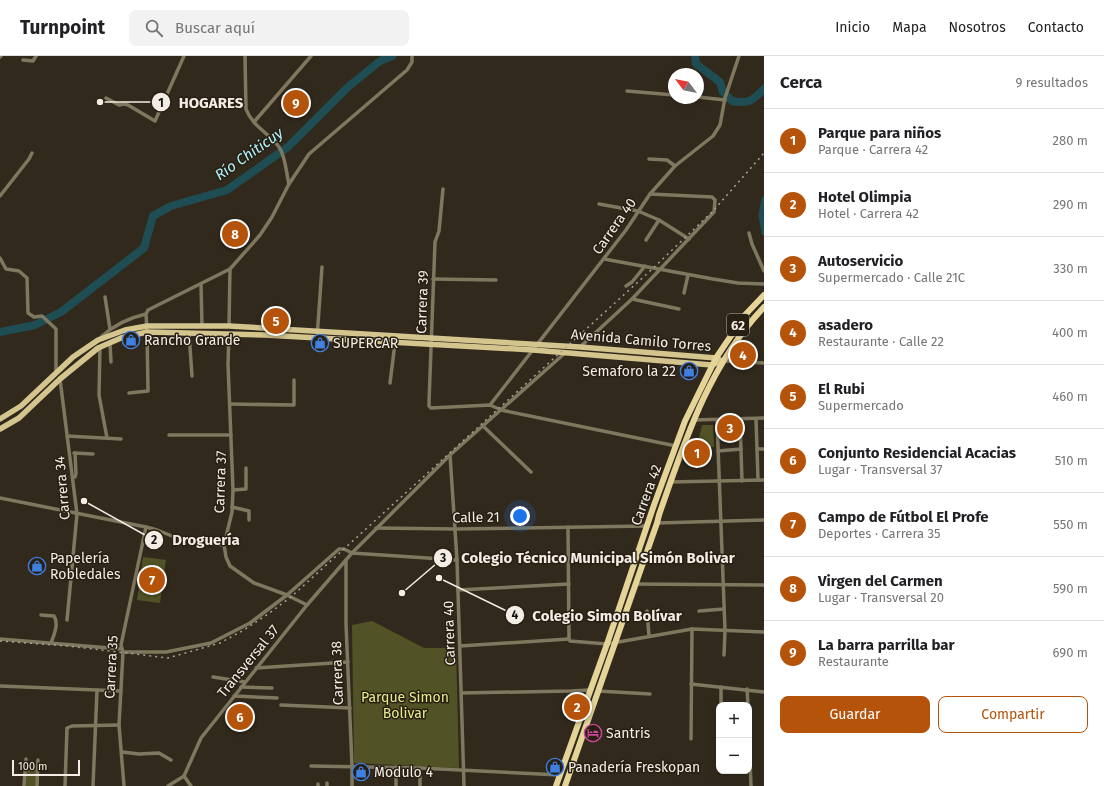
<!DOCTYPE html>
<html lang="es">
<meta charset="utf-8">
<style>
body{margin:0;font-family:"Fira Sans",sans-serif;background:#f2f2f2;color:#202124}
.controls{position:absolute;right:12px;bottom:12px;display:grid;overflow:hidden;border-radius:8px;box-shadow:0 2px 10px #0003}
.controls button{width:36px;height:36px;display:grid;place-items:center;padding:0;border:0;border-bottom:1px solid #e0e0e0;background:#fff;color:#202124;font:20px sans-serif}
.compass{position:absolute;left:668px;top:12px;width:36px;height:36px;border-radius:50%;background:#fff;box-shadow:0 2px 10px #0003;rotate:302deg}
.scale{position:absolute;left:12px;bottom:10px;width:68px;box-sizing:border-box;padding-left:4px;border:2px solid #f3ede5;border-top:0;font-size:11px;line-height:14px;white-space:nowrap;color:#f3ede5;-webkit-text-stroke:3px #281f13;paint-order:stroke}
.you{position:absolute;left:520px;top:460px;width:14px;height:14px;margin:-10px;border:3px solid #fff;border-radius:50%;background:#1a73e8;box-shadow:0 0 0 6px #1a73e833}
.badge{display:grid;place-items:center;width:26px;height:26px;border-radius:50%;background:#b45309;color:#fff;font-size:13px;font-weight:700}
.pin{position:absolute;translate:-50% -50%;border:2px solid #fff;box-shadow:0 1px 4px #0006}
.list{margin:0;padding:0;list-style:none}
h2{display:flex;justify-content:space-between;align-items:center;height:52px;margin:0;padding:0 16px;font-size:17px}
h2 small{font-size:13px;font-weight:400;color:#757577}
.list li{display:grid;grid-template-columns:26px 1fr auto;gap:12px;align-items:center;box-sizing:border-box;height:64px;padding:0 16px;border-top:1px solid #e0e0e0}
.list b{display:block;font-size:15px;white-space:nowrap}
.list p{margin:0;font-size:13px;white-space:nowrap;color:#757577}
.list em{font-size:13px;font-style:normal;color:#757577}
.actions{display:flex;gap:8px;padding:12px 16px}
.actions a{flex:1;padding:9px 0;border:1px solid #b45309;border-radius:8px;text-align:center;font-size:14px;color:#b45309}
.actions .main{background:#b45309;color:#fff}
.icon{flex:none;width:22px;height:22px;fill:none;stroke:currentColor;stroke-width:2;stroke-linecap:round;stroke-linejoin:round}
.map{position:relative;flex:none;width:764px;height:730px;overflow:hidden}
header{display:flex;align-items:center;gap:24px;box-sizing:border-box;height:56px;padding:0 20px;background:#fff;border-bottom:1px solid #e0e0e0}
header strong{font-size:19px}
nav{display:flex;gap:22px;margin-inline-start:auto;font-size:14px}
.search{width:280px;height:36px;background:#f2f2f2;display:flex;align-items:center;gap:10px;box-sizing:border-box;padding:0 14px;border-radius:8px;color:#757577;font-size:15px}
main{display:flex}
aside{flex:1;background:#fff}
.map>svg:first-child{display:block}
</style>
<header>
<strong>Turnpoint</strong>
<div class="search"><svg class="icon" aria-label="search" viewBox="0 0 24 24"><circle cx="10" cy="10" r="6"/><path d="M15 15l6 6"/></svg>Buscar aquí</div>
<nav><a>Inicio</a><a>Mapa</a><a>Nosotros</a><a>Contacto</a></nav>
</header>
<main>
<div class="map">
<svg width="764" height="730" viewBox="0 0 764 730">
<rect width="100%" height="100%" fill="#32291d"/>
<g fill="#515225">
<path d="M702 369H713L714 391H697Z"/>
<path d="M143 501 166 504 160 547 137 544Z"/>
<path d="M372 565 424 592H456L459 712 354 707 352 569Z"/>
<path d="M27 710H37V730H26Z"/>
</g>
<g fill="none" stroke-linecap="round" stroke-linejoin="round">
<path stroke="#1e4e54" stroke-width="5" d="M764 143 761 159 764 177"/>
<g stroke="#1e4e54" stroke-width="8">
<path d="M695 0 696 8 720 26 723 36 732 45C749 48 752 45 764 33"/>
<path d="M0 276 35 269 61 256 144 192 153 160 171 150 227 134 288 91 348 31 380 5 392 0"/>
</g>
<g stroke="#7f785e" stroke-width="3.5">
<path d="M245 0 246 53C252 70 269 77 279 91 286 101 286 117 289 128"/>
<path d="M0 1 1 0"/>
<path d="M23 4 33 5 36 0"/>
<path d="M627 35 674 39"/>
<path d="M698 41 725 44"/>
<path d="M106 42 119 49 124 48 128 49 155 65 184 0"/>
<path d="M254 66 311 0"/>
<path d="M649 103 667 104 675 110"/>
<path d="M443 133 439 175 435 186 429 346V350L431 352 490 349 501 354 676 390"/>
<path d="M0 140 29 103 32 97"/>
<path d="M599 148 638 155 659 164 689 183"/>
<path d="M749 177 752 188 764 215"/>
<path d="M646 184 659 164"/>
<path d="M0 202 6 213 19 215 27 222 28 257 34 261 42 260 56 273V316"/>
<path d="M604 203 713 223 738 227 764 228"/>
<path d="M433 223 496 224"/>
<path d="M201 228 202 270"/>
<path d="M626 230 632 226 645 210"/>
<path d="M684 237 688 219"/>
<path d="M105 241 110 273"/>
<path d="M632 243 679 253"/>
<path d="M229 270 230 213"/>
<path d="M189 277 192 320"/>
<path d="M229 278 228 308 233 434 232 456 224 489 226 501 230 510 254 527 287 539 307 549"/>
<path d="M101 281C114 269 128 262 146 258"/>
<path d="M317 282 322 211"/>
<path d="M110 287 111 306"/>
<path d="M100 291 99 339 107 382"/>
<path d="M580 291 632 243 714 156 715 144 712 141 650 138"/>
<path d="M723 305 764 307"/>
<path d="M60 323 77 458 67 564"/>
<path d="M390 327 395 287"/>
<path d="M129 337 148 335 147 276 146 258 148 254 230 213 260 179 272 161 289 128 309 98 407 14 412 6V0"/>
<path d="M230 348 294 349V324"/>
<path d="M490 349 626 174 650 138 675 110 713 80 720 69 725 42 739 0"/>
<path d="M740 363 742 425"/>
<path d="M756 363 758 424"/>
<path d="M694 364 764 362"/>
<path d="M717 364 725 574 724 599"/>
<path d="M483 370 531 416"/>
<path d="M169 379H231"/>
<path d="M67 380 121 383"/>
<path d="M757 393H764"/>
<path d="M718 395 741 393"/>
<path d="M74 397 93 398"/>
<path d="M450 399 457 504 464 730"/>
<path d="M73 421H75L76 418 75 397"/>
<path d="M670 426 764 424"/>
<path d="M233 434 246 433V412"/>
<path d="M0 442 146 471 157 474 182 484 224 489"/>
<path d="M232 451 249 455V464"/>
<path d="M657 467 764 464"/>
<path d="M568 471 569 583 570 585 607 588 692 573 764 576"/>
<path d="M376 472 455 473 647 470"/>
<path d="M346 504V568L352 710V730"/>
<path d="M635 528 764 529"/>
<path d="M458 534 569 528"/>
<path d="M647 555 649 580"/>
<path d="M699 555 724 553"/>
<path d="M41 559 54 560C59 568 54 579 51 587"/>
<path d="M0 583 122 593"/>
<path d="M460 590 569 583"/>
<path d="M123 596H166L211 587 250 567 287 539 339 493H344L352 497 457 504"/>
<path d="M256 612 348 606"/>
<path d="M213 621 245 626"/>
<path d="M691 628 764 636"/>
<path d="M0 630 121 635"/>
<path d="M241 631 272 632"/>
<path d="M747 633 748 649"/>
<path d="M598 635 650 638"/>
<path d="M462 637 570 635 590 634"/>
<path d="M234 640 277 642"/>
<path d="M281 649 350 652"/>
<path d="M721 649V631"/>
<path d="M749 677 751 730"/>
<path d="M691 683 692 573"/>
<path d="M122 696 139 698 159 697 171 704"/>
<path d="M311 710 420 712 560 719"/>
<path d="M396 711V730"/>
<path d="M184 720 191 730"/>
<path d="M318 728V730"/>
<path d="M24 730 26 703"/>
<path d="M37 730 38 704"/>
<path d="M65 730 67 672 72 670 119 669"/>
<path d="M93 730 97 634"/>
<path d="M124 730 119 669 123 596 121 589 146 471"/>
<path d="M168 730 184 720 201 682 307 549 352 497 450 399 565 297"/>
<path d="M327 730V727"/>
<path d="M420 730V712"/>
</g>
<g stroke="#d4c58e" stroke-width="5.5">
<path d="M0 363 21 350 73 301 98 284 125 274 147 270H229L364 278 580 291 716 302 720 304"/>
<path d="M0 373 19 362 60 323 98 292 121 282 147 276 265 279 533 294 712 309 722 305"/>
</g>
<g stroke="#e5d498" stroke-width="6">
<path d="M556 730 607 588 654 449 685 365 716 302 745 259 764 239"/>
<path d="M565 730 657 467 659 459C685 384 709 309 764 251"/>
</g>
<path stroke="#a9a298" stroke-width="1.5" stroke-dasharray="2 4" stroke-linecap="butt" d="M0 585 68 590 168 602 220 587 244 574 268 558 291 541 649 216 713 155 764 97"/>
</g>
<defs>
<symbol id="shop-ring" viewBox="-11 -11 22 22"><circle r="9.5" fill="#281f13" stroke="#3f7fe0" stroke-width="1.5"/><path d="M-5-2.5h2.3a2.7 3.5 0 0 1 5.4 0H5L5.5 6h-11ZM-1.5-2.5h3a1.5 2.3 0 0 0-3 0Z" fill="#3f7fe0"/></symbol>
<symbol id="hotel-ring" viewBox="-11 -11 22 22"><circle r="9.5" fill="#281f13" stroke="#d1479c" stroke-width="1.5"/><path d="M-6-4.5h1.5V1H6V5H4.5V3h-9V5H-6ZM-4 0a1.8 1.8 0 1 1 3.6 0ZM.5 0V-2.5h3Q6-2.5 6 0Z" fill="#d1479c"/></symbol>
</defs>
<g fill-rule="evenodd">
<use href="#shop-ring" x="121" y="274" width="20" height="20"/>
<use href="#shop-ring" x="310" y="277" width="20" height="20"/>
<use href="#shop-ring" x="679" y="305" width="20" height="20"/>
<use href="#shop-ring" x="27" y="500" width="20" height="20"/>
<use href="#hotel-ring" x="583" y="667" width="20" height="20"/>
<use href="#shop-ring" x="545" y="701" width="20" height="20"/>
<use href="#shop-ring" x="351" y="706" width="20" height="20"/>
</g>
<g text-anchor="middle" stroke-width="3" stroke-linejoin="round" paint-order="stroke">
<rect fill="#281f13" stroke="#b6afa6" stroke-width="1" x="727" y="258" width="22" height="22" rx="3"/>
<g font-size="13" font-weight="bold" fill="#f3ede5">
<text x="738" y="274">62</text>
</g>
<g font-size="14" fill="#f3ede5" stroke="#281f13">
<text transform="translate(614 170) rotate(-55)" y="5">Carrera 40</text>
<text transform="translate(422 246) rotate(-88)" y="5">Carrera 39</text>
<text transform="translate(641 284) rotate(5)" y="5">Avenida Camilo Torres</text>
<text transform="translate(220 426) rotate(-88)" y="5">Carrera 37</text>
<text transform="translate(62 432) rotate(-95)" y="5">Carrera 34</text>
<text transform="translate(646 439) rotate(-70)" y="5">Carrera 42</text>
<text transform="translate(476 461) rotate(-1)" y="5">Calle 21</text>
<text transform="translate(449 577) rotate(-92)" y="5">Carrera 40</text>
<text transform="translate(248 605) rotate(-51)" y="5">Transversal 37</text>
<text transform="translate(111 611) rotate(-87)" y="5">Carrera 35</text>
<text transform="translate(337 617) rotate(-92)" y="5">Carrera 38</text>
</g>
<g font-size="14" fill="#f3ede5" stroke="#281f13" text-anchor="start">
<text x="144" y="289">Rancho Grande</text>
<text x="333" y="292">SUPERCAR</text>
<text x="676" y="320" text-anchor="end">Semaforo la 22</text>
<text x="50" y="507">Papelería<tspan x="50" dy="16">Robledales</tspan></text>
<text x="606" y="682">Santris</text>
<text x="568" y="716">Panadería Freskopan</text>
<text x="374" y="721">Modulo 4</text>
</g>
<g font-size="14" fill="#e7eb8c" stroke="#281f13">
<text x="405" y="646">Parque Simon<tspan x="405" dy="16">Bolivar</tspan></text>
</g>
<g font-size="15" font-style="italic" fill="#acf3fc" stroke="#281f13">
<text transform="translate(249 98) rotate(-35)" y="5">Río Chiticuy</text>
</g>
</g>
<path fill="none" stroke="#f3ede5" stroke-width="1.5" d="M100 46L161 46M84 445L154 484M402 537L443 502M439 522L515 559"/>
<g fill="#f3ede5" stroke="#281f13" stroke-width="1.5">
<circle cx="100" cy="46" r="4"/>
<circle cx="84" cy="445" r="4"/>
<circle cx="402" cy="537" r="4"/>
<circle cx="439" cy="522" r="4"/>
<circle cx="161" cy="46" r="10"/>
<circle cx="154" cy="484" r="10"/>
<circle cx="443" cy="502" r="10"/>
<circle cx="515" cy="559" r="10"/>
</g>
<g font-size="12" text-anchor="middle" font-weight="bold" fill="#111">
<text x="161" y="51">1</text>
<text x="154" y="488">2</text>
<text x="443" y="506">3</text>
<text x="515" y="563">4</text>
</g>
<g font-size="15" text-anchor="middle" font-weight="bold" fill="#f3ede5" stroke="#281f13" stroke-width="3" stroke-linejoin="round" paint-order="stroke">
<text x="211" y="52">HOGARES</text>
<text x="206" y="489">Droguería</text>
<text x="598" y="507">Colegio Técnico Municipal Simón Bolivar</text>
<text x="607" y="565">Colegio Simon Bolívar</text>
</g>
</svg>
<div class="controls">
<button>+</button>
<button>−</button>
</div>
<svg class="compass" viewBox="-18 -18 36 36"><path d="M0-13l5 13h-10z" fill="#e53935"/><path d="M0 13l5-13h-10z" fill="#757577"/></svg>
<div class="scale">100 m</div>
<div class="you"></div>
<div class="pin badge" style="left:697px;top:397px">1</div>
<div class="pin badge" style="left:577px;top:651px">2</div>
<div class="pin badge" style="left:730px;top:372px">3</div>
<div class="pin badge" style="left:743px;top:299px">4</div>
<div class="pin badge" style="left:276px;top:265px">5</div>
<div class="pin badge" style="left:240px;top:661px">6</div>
<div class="pin badge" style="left:152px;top:524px">7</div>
<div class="pin badge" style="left:235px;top:178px">8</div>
<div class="pin badge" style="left:296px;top:47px">9</div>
</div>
<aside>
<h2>Cerca<small>9 resultados</small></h2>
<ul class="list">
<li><span class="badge">1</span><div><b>Parque para niños</b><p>Parque · Carrera 42</p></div><em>280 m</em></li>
<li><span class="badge">2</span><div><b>Hotel Olimpia</b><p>Hotel · Carrera 42</p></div><em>290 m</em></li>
<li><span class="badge">3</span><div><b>Autoservicio</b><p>Supermercado · Calle 21C</p></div><em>330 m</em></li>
<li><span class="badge">4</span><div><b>asadero</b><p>Restaurante · Calle 22</p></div><em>400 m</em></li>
<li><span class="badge">5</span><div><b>El Rubi</b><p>Supermercado</p></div><em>460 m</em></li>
<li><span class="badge">6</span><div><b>Conjunto Residencial Acacias</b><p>Lugar · Transversal 37</p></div><em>510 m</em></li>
<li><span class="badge">7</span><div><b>Campo de Fútbol El Profe</b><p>Deportes · Carrera 35</p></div><em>550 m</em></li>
<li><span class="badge">8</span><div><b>Virgen del Carmen</b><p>Lugar · Transversal 20</p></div><em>590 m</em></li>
<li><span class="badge">9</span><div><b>La barra parrilla bar</b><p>Restaurante</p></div><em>690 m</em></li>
</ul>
<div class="actions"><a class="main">Guardar</a><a>Compartir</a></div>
</aside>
</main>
